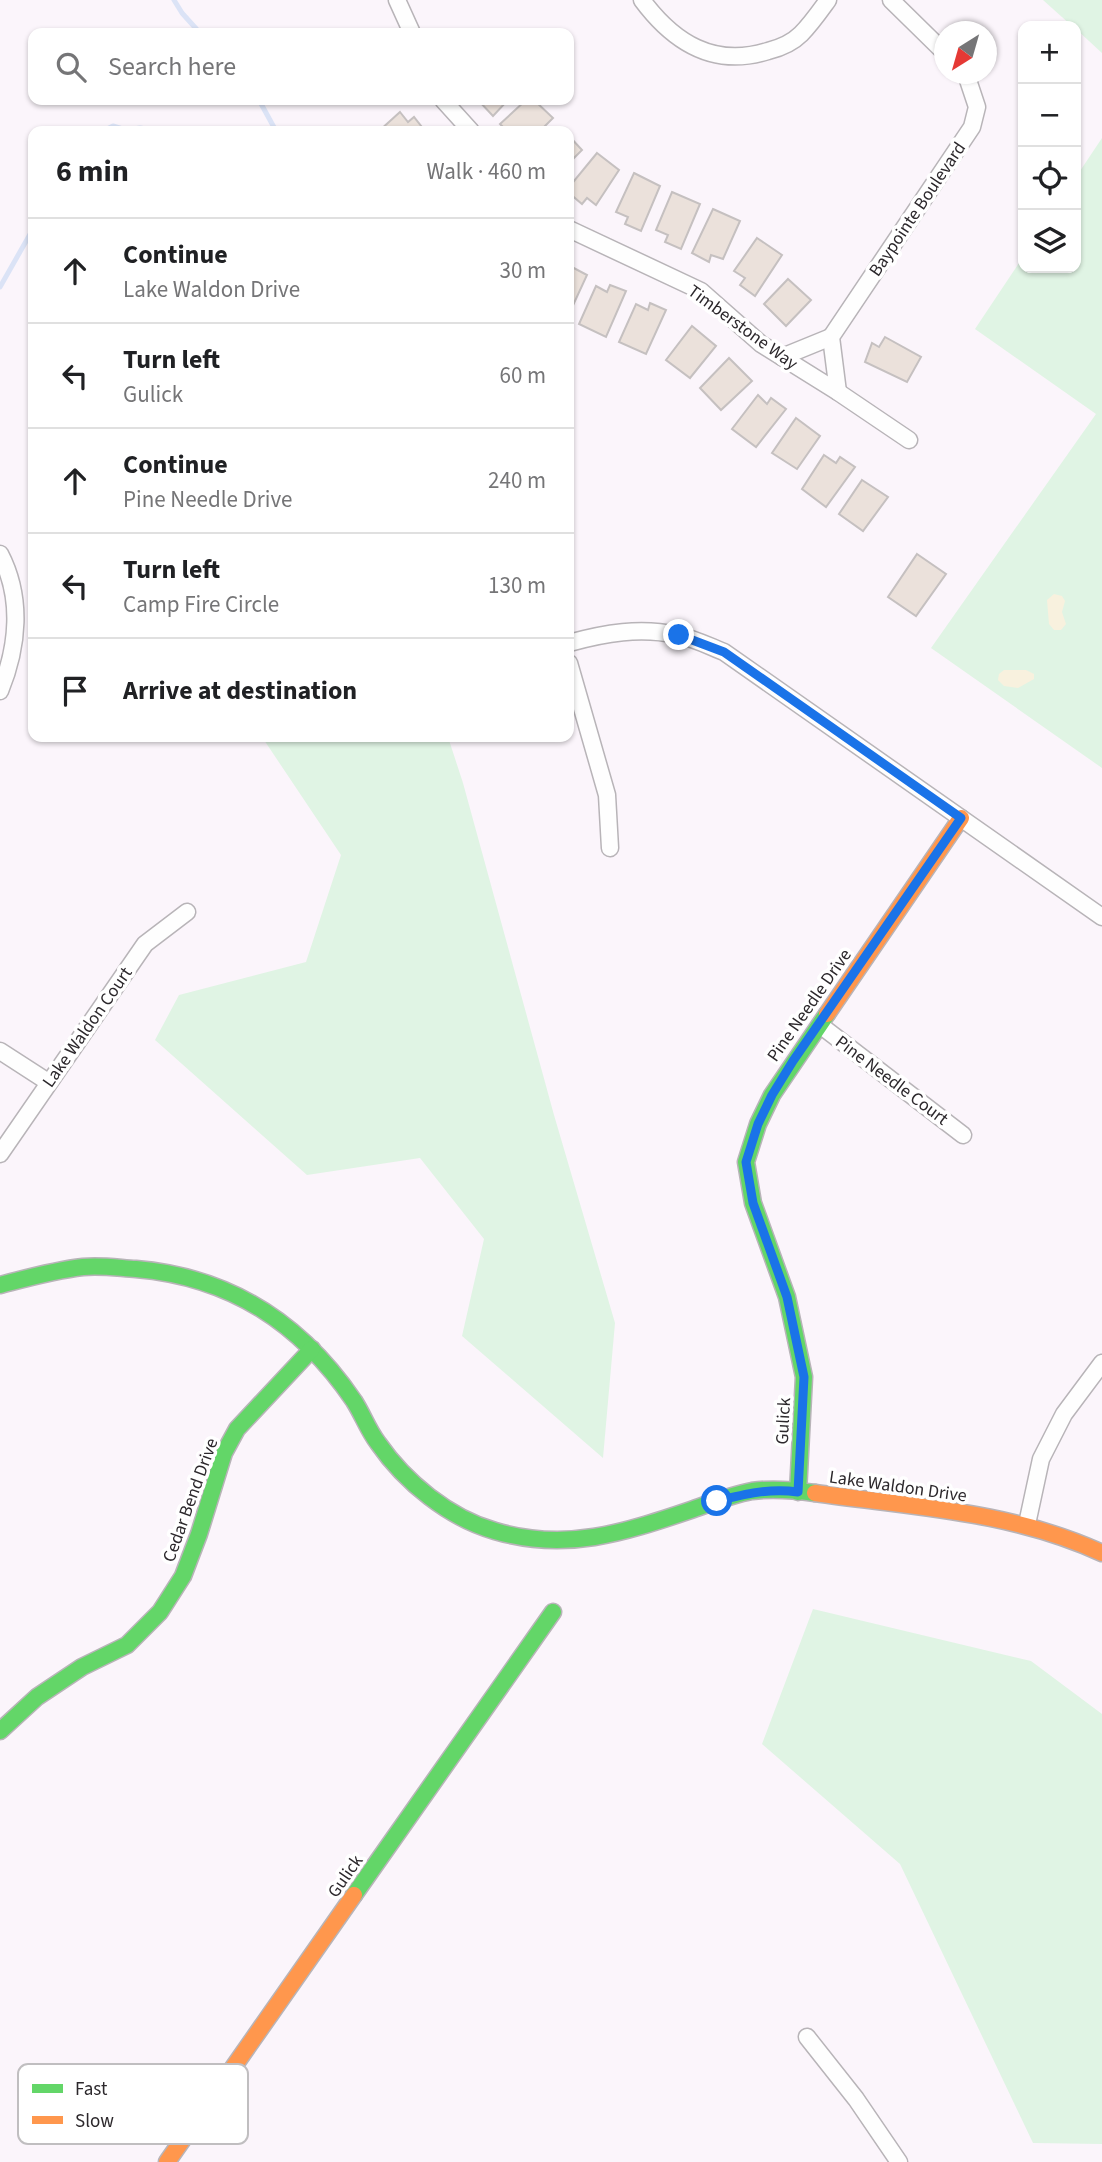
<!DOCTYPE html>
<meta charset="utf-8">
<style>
body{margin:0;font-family:"Source Sans 3",sans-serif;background:#f6f6f6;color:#202124}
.controls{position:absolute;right:21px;top:21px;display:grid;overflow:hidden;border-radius:14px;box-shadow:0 2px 5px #0004}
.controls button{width:63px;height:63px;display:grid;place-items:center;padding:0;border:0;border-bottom:2px solid #e0e0e0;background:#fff;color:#202124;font:35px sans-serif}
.compass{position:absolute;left:934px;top:21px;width:63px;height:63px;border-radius:50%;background:#fff;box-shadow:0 2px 5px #0004;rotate:217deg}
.stop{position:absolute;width:21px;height:21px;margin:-16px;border:5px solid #1a73e8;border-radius:50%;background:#fff}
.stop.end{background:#1a73e8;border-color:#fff;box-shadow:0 2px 7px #0008}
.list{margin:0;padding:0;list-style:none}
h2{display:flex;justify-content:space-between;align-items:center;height:91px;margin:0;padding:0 28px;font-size:30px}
h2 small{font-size:23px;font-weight:400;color:#757577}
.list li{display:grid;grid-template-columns:46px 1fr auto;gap:21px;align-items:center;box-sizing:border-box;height:105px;padding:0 28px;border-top:2px solid #e0e0e0}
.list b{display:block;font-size:26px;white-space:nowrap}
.list p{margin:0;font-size:23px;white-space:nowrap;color:#757577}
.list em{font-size:23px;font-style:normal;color:#757577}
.icon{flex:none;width:38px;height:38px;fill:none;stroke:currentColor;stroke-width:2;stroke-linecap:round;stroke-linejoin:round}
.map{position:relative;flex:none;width:1102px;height:2162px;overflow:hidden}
.search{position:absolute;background:#fff;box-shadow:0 2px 5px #0004;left:28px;top:28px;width:546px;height:77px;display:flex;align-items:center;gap:18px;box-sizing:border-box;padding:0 24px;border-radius:14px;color:#757577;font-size:26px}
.panel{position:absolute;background:#fff;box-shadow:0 2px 5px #0004;left:28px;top:126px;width:546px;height:616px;border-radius:14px}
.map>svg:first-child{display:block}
</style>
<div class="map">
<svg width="1102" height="2162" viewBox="0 0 1102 2162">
<rect width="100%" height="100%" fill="#fbf5fb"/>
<g fill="#e0f4e4">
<path d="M1043 0H1102V53L1076 29V26H1072Z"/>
<path d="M1102 138V768L931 648 1096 414 975 329 1023 257V268H1076V177Z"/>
<path d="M262 737H448L463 783 554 1115 615 1323 603 1458 462 1336 484 1239 420 1158 307 1175 155 1040 179 995 306 962 341 855Z"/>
<path d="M813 1609 1031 1661 1102 1714V2144L1033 2143 900 1864 762 1744Z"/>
</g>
<g fill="#f8f1de">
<path d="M1054 594 1062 596 1065 601 1062 612 1066 624 1061 630H1054L1049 624 1047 600Z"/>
<path d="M1004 670H1026L1034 674V679L1018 688 1004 686 998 680 999 674Z"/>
</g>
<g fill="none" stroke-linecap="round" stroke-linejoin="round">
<g stroke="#dbe3f6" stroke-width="5">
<path d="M174 0 182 13 200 33"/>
<path d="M259 100 276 131"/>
<path d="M103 131 113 126 126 130 140 128 160 131"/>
<path d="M0 287 33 229"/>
</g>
</g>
<g fill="#ebe1db" stroke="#c5c0c0" stroke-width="2">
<path d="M478 100H508L493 116Z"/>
<path d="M526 100H534L553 118 540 131H507L500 124Z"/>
<path d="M400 112 408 122 414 117 425 131H379Z"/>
<path d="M569 136 582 150 569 163Z"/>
<path d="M597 153 619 170 596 205 587 198 582 204 569 193V187Z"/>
<path d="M634 173 660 186 641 231 625 224 628 217 616 212Z"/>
<path d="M672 192 700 204 681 249 665 242 668 235 656 230Z"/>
<path d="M713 209 740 221 723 259 711 255 709 262 692 253Z"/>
<path d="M757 238 782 255 755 296 740 285 745 278 734 271Z"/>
<path d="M570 266 587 275 569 314V268Z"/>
<path d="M788 279 811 300 786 326 764 304Z"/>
<path d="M610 285 626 291 606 337 579 324 596 286 607 292Z"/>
<path d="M650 303 666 310 646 354 619 342 636 304 648 310Z"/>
<path d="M692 326 716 346 690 378 666 360Z"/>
<path d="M885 337 921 357 907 382 865 362 872 343 879 347Z"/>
<path d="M729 358 752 381 721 410 700 388Z"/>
<path d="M758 395 767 404 771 398 786 409 756 447 732 429Z"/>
<path d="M796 418 820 436 797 469 772 453Z"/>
<path d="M824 455 836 463 840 457 855 467 826 507 802 489Z"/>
<path d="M862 480 888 497 863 531 839 514Z"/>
<path d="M917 554 946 574 916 616 888 597Z"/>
</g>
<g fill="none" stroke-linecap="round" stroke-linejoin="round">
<defs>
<g id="street">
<path d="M397 0 412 33"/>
<path d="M642 0C674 43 714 68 768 51 780 48 792 43 801 34 811 24 820 11 828 0"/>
<path d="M891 0 944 52"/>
<path d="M443 100 471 131"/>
<path d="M569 229 701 291 761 344 838 392 909 440"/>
<path d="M782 357 831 337"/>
<path d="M838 392 831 337 972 127 977 107 966 74"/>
<path d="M0 554C23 598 18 647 0 691"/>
<path d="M569 643C605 633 640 627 677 635 693 638 709 646 724 652L1102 917"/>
<path d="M569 663 607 795 610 848"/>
<path d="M820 1025 963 1135"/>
<path d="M0 1051 48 1082"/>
<path d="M0 1154 145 944 187 912"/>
<path d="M1027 1524 1041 1459 1064 1414 1102 1363"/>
<path d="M807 2037 856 2099 899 2162"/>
</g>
<g id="fast">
<path d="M0 1285C27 1278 55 1270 83 1267 100 1265 119 1268 136 1269 231 1277 301 1323 354 1401 363 1415 368 1430 378 1443 405 1482 449 1518 495 1531 566 1552 623 1533 691 1510 711 1503 731 1495 752 1491 773 1488 794 1490 815 1493"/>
<path d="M798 1492 804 1377 787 1297 753 1203 746 1162 758 1124 772 1095 827 1014"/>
<path d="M0 1731 37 1697 82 1667 127 1645 160 1612 183 1576 199 1534 224 1453 237 1429 312 1349"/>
<path d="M354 1895 553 1612"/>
</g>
<g id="slow">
<path d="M827 1014 961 818"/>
<path d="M815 1493C913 1507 1011 1511 1102 1553"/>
<path d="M167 2162 354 1895"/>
</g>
</defs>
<use href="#street" stroke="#b8b4b8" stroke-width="19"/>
<use href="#fast" stroke="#b8b4b8" stroke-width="19"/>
<use href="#slow" stroke="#b8b4b8" stroke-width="19"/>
<use href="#street" stroke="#fefefe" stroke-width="16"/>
<use href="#fast" stroke="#63d668" stroke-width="16"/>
<use href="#slow" stroke="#ff974d" stroke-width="16"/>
</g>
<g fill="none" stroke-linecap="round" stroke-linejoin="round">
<path stroke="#1a73e8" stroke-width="9" d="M679 635 724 652 961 818 793 1061 772 1095 758 1124 746 1162 753 1203 787 1297 804 1377 798 1492C769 1488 745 1494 717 1501"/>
</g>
<g text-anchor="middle" stroke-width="7" stroke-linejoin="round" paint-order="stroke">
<g font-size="18" fill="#2c282c" stroke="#fff">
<text transform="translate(917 209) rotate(-56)" y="6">Baypointe Boulevard</text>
<text transform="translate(743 327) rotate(36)" y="6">Timberstone Way</text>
<text transform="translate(809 1005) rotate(-55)" y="6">Pine Needle Drive</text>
<text transform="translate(87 1027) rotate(-55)" y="6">Lake Waldon Court</text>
<text transform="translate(892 1080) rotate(37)" y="6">Pine Needle Court</text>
<text transform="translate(783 1421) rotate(-87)" y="6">Gulick</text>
<text transform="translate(898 1486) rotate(8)" y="6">Lake Waldon Drive</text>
<text transform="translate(190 1500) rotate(-70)" y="6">Cedar Bend Drive</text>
<text transform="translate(345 1876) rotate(-55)" y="6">Gulick</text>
</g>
</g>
<rect x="18" y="2064" width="230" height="80" rx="10" fill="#fff" stroke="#c0bec0" stroke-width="2"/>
<rect x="32" y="2084" width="31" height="9" fill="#63d668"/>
<rect x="32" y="2116" width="31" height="8" fill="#ff974d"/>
<g font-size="19" fill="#2c282c">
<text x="75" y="2095">Fast</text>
<text x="75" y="2127">Slow</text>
</g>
</svg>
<div class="controls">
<button>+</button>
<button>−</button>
<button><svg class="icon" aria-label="locate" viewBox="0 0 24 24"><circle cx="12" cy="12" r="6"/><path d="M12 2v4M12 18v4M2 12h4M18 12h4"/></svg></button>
<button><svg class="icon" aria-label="layers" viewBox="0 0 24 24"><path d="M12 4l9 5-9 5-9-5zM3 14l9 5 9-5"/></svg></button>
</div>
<svg class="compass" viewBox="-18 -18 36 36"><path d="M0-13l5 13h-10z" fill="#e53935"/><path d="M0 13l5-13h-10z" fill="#757577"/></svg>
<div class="stop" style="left:717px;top:1501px"></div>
<div class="stop end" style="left:679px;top:635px"></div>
<div class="search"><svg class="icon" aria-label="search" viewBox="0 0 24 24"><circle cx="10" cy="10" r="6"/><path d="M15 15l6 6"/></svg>Search here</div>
<section class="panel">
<h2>6 min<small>Walk · 460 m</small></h2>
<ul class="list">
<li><svg class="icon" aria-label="ahead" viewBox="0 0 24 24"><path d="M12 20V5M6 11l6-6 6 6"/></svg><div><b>Continue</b><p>Lake Waldon Drive</p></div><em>30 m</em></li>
<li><svg class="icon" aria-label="left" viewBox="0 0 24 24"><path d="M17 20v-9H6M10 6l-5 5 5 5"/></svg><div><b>Turn left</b><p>Gulick</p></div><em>60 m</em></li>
<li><svg class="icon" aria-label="ahead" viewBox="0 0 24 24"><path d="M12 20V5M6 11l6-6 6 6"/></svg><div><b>Continue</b><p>Pine Needle Drive</p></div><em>240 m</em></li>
<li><svg class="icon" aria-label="left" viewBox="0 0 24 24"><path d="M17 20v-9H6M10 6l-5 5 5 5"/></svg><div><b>Turn left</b><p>Camp Fire Circle</p></div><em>130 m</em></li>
<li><svg class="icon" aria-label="arrive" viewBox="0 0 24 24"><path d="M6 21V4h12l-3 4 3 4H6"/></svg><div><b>Arrive at destination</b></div></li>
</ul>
</section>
</div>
